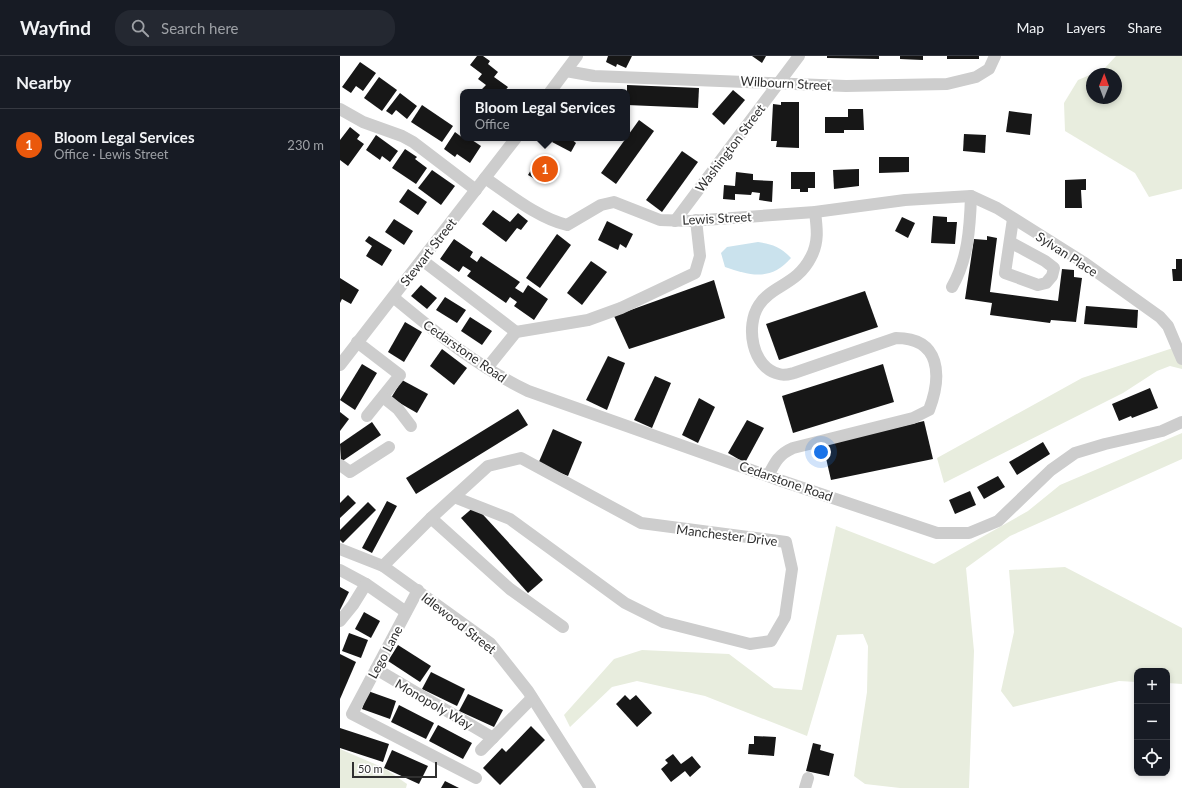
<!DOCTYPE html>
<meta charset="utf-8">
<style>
body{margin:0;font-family:Lato,sans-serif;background:#242831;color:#f1f3f6}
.controls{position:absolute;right:12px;bottom:12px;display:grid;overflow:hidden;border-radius:8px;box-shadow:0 2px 6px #0003}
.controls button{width:36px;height:36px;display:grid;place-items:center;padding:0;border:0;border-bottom:1px solid #363941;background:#171b24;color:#f1f3f6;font:20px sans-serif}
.compass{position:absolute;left:746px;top:12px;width:36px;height:36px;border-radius:50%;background:#171b24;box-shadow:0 2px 6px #0003;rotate:1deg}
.scale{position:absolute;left:12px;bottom:10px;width:85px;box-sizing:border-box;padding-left:4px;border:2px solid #303030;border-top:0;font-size:11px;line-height:14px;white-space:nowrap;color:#303030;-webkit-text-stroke:3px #fff;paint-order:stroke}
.you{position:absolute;left:481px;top:396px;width:14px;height:14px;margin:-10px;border:3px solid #fff;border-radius:50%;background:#1a73e8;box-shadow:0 0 0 6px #1a73e833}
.badge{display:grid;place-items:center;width:26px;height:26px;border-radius:50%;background:#ea580c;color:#fff;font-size:13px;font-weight:700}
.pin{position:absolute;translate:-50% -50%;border:2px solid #fff;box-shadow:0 1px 4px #0006}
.popup{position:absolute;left:120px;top:33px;width:170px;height:52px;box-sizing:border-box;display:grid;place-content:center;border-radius:8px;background:#171b24;filter:drop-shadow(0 1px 3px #0005);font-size:13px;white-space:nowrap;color:#9ea1a6}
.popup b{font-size:15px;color:#f1f3f6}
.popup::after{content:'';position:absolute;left:50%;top:100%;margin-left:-8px;border:8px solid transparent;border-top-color:#171b24}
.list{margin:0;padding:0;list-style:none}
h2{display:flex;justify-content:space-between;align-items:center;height:52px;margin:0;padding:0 16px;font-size:17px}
h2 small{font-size:13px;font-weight:400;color:#9ea1a6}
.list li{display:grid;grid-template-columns:26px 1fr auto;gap:12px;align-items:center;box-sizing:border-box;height:72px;padding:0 16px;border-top:1px solid #363941}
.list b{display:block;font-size:15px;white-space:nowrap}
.list p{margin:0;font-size:13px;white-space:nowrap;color:#9ea1a6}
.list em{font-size:13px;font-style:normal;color:#9ea1a6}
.icon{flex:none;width:22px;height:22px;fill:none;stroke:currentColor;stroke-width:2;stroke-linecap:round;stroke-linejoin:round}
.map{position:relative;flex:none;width:842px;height:732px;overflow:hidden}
header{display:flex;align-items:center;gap:24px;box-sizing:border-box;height:56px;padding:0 20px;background:#171b24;border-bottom:1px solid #363941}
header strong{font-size:19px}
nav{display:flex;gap:22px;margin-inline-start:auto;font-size:14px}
.search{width:280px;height:36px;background:#242831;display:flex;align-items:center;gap:10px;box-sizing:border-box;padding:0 14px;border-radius:16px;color:#9ea1a6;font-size:15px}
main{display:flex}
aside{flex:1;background:#171b24}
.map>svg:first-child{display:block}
</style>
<header>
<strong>Wayfind</strong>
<div class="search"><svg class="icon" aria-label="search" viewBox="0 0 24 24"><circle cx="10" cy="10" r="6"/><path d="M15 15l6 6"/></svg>Search here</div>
<nav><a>Map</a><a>Layers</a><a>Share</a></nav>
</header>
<main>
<aside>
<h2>Nearby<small></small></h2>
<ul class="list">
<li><span class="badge">1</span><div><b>Bloom Legal Services</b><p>Office · Lewis Street</p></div><em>230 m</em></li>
</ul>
</aside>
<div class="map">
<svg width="842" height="732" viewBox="0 0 842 732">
<rect width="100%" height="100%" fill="#fff"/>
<g fill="#e8edde" fill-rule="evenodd">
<path d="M776 0H842V133L809 141 795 117 725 75 724 47 738 24 764 13ZM752 18H776V42H752Z"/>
<path d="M842 289V313L830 310 817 315 783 337 604 427 597 402 742 322Z"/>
<path d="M842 377V403L670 480 626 512 634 595 629 732H560L525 728 514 720 527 636 528 590 523 578 497 579 467 680 365 640 297 625 272 631 230 671 224 659 274 603 302 594 389 598 434 632 462 634 496 470 594 508 688 455 720 429Z"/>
<path d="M725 511 842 572V628L827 627V615H797V626L779 625 673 651 661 635 674 576 669 514Z"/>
<path d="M0 693 44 712 67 728 66 732H0Z"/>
</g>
<path fill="#cae2ed" d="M418 186C432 188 441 191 451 202 431 225 411 220 385 211L381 197 387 191Z"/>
<g fill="#171717">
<path d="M137 0H143L150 5 148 8 158 16 154 21 168 31 164 36H144L141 34 146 29 138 23 142 18 130 9Z"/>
<path d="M268 0H292L286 12 277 8 276 11 266 6Z"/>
<path d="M412 0H426L422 7Z"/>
<path d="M487 0H539V3L487 2Z"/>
<path d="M560 0H583V4L560 3Z"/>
<rect x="607" y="0" width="32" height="3"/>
<path d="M20 6 36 17 23 35 16 30 11 37 2 31Z"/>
<path d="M39 21 57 34 42 55 24 42Z"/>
<path d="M287 29 359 32 358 52 287 49Z"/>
<path d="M393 34 405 44 384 69 372 58Z"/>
<path d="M60 37 77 50 67 63 56 54 52 59 46 55Z"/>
<path d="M441 46H459V92L436 91 437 85H431L433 48 441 49Z"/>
<path d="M82 49 113 70 102 86 71 66Z"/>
<path d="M508 53H523L524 74H504V77H485V61H508Z"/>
<path d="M669 55 692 58 690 79 666 76Z"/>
<path d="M299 64 314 75 276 128 261 117Z"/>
<path d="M10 71 20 79 17 83 24 88 8 110 0 104V84Z"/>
<path d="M115 76 123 82H129L141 90 130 107 117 98 115 101 104 93Z"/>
<path d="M624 78 646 79 645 97 623 95Z"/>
<path d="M36 79 58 95 50 106 42 100 40 104 26 94Z"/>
<path d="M214 82H230L236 87 231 96 212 86Z"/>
<path d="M65 93 77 101 75 103 87 112 76 128 52 112Z"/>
<path d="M342 95 358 106 322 156 306 144Z"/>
<path d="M199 100 218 111 215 117 209 114 202 127 188 119Z"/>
<path d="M539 101H569V116L539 117Z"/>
<path d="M519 113V130L494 133 493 114Z"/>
<path d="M92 114 115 130 101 149 78 132Z"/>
<path d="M396 116 413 118V124L433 125 432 146 419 144 420 137 412 136 411 139 395 138V144L383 143 384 129 395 130Z"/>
<path d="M451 116H475V132H468V136H460V133H451Z"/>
<path d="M746 123V134H741L742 152H725V124Z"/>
<path d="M68 133 87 146 78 159 59 146Z"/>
<path d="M153 154 170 166 178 157 188 165 181 174 177 172 166 186 142 168Z"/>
<path d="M593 160 607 161V166H617L615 188 591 187Z"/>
<path d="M562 161 575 167 568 182 555 175Z"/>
<path d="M54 163 73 175 64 189 45 176Z"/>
<path d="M267 165 293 178 286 192 280 188 278 194 258 184Z"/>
<path d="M217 178 231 189 200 232 186 222Z"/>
<path d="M29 180 52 194 42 210 26 200 32 190 25 185Z"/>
<path d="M647 180 657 182 650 236 718 245 722 213 734 214V221L742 222 736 266 711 264 710 267 650 259 652 247 625 243 634 183 647 184Z"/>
<path d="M114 183 133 196 130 201 137 206 141 200 180 226 175 232 183 237 188 229 208 243 194 264 174 250 177 246 170 241 166 247 127 220 131 215 123 210 119 216 100 203Z"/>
<path d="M836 203H842V225H833L832 213H836Z"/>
<path d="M251 205 267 216 242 249 227 237Z"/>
<path d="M0 222 19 234 11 248 2 243 0 247Z"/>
<path d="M374 224 385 262 289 293 274 260Z"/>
<path d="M81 229 97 242 87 253 71 240Z"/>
<path d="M525 235 538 271 439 304 426 268Z"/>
<path d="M105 241 126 254 117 267 96 254Z"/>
<path d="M746 250 798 254 797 272 744 268Z"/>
<path d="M130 261 152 275 142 289 121 275Z"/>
<path d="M65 266 82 276 64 306 48 296Z"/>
<path d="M102 293 127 312 114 329 90 310Z"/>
<path d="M268 300 285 307 267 354 246 344Z"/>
<path d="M22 308 37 317 15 354 0 344Z"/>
<path d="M543 308 554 346 453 377 442 340Z"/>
<path d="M315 320 331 327 312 372 294 364Z"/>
<path d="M62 324 88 338 77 357 51 342Z"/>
<path d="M810 332 818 352 792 362 791 360 779 365 772 348Z"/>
<path d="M359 342 375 351 358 387 342 379Z"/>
<path d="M178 353 188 369 76 438 66 422Z"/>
<path d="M0 356 9 363 0 375Z"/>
<path d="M407 364 424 372 405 407 388 397Z"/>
<path d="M584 365 593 403 491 424 483 389Z"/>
<path d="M32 366 41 379 1 406 0 388Z"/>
<path d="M213 373 242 386 228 420 198 408Z"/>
<path d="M703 386 710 398 677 419 669 406Z"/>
<path d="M658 420 665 431 644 443 637 431Z"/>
<path d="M630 435 636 449 615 458 609 444Z"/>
<path d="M8 439 16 447 0 462V447Z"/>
<path d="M47 445 57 450 32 497 22 492Z"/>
<path d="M28 446 36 454 3 487 0 484V474Z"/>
<path d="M135 450 203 524 188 537 121 462Z"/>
<path d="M0 531 9 536 0 554Z"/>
<path d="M24 556 40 565 31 582 15 573Z"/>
<path d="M9 577 28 584 21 602 2 595Z"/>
<path d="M58 589 91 610 80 626 48 605Z"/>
<path d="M0 598 16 606 0 643Z"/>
<path d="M91 616 125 633 117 650 82 633Z"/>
<path d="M28 635 56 645 50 663 22 653Z"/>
<path d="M128 638 163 654 154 671 119 655Z"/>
<path d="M285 639 290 644 296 639 312 657 297 671 276 648Z"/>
<path d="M59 649 94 667 86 683 51 666Z"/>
<path d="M98 669 132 687 123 703 89 685Z"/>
<path d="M191 670 205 684 160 729 143 712 162 692 166 696Z"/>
<path d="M0 672 49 688 43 706 0 692Z"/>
<path d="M414 680 436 681 434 700 408 698 409 688H414Z"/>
<path d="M473 687 481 689 480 694 494 698 489 720 466 715Z"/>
<path d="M52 694 88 710 79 728 44 712Z"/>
<path d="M333 698 341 708 352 700 361 711 350 721 345 715 331 726 321 713 328 707 325 704Z"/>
<path d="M105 725 119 732H101Z"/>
</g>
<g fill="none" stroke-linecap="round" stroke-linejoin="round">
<g stroke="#cdcdcd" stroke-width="12">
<path d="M226 15 254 20 506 30 607 28 636 21 649 13 655 0"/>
<path d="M210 36 237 0"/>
<path d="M0 53 23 66 62 80 73 86 136 134"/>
<path d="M145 122C170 139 198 162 227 169L261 149 274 146 320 164 350 165 475 156 565 144 631 140 657 152 743 206 820 261 828 270 842 303"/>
<path d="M335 165 459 0"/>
<path d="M670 186 705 205 714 212 712 220 706 227 698 229 665 217 673 163"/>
<path d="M82 204 176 276 147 312"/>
<path d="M612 231C628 203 630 172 631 140"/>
<path d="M53 241C95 276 138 311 188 335L439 424 597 477H629L658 465 711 414 735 397 765 388 822 375 842 366"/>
<path d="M176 276 248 264 281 252 355 217 360 200 356 164"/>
<path d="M17 286 60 319 27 360"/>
<path d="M0 309 176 82"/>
<path d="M43 341 58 353 71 370"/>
<path d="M0 409 10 416 49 391"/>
<path d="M428 420C435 406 439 398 453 392L573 362 589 354C602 320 601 282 556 282L454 317C450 318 444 320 439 318 412 312 405 270 419 249 432 229 457 229 471 201 479 186 477 172 475 156"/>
<path d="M91 462 170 533 223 571"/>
<path d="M0 493 43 510 150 587 188 635 250 732"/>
<path d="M43 510 91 462 148 410 181 402 301 467 446 486 452 513 445 561 431 585 410 588 323 566 285 547 170 463 114 441"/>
<path d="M0 514 26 528 13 549 0 565"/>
<path d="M26 528 66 556"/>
<path d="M78 534 12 658 136 722"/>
<path d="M36 613 153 682"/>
<path d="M141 694 192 642"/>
<path d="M465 732 468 722"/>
</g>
</g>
<g text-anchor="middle" stroke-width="4" stroke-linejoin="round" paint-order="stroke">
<g font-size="13" fill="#303030" stroke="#fff">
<text transform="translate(446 27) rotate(3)" y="5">Wilbourn Street</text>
<text transform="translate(390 92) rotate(-53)" y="5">Washington Street</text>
<text transform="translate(377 162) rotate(-3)" y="5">Lewis Street</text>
<text transform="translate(88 196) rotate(-52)" y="5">Stewart Street</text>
<text transform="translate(727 198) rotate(33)" y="5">Sylvan Place</text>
<text transform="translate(125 295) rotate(35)" y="5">Cedarstone Road</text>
<text transform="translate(446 425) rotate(19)" y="5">Cedarstone Road</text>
<text transform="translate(387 479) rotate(7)" y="5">Manchester Drive</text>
<text transform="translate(119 567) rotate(38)" y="5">Idlewood Street</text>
<text transform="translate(45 596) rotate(-62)" y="5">Lego Lane</text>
<text transform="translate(94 648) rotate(30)" y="5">Monopoly Way</text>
</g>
</g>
</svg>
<div class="controls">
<button>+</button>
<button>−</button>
<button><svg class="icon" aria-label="locate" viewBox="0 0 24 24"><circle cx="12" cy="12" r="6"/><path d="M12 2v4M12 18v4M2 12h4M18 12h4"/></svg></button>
</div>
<svg class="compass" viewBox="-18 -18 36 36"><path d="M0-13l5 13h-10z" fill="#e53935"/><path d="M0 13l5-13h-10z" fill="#9ea1a6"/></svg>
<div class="scale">50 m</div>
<div class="you"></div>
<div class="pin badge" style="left:205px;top:113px">1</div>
<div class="popup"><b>Bloom Legal Services</b>Office</div>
</div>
</main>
